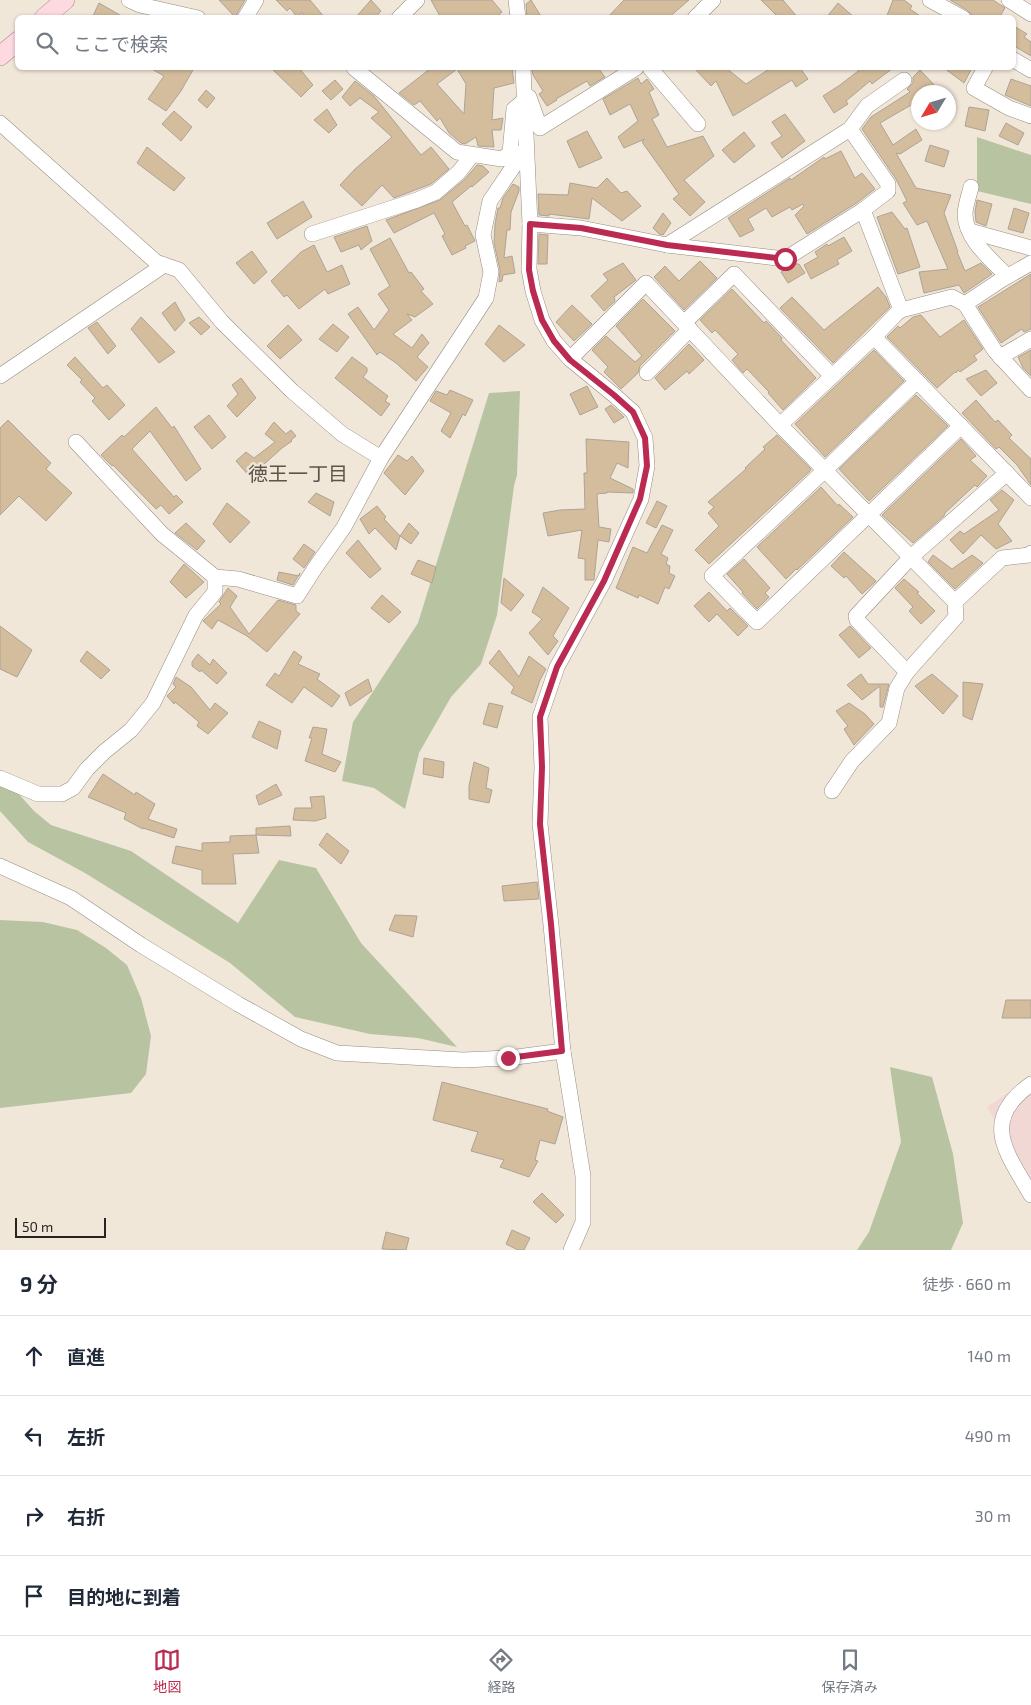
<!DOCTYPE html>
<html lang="ja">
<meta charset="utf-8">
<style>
body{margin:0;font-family:"Exo 2","Noto Sans JP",sans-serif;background:#f6f6f7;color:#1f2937}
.compass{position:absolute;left:911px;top:85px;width:45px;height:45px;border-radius:50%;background:#fff;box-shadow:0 1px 4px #0004;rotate:232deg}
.scale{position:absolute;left:15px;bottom:12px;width:91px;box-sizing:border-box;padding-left:5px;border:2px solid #27231e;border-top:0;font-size:14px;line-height:18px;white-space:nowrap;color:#27231e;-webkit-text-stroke:4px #f1e7d9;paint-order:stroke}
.stop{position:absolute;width:15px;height:15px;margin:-11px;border:4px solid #bb2a50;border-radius:50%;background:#fff}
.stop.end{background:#bb2a50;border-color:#fff;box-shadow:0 1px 5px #0008}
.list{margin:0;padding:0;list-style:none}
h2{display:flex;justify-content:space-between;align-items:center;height:65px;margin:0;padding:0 20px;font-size:21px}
h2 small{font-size:16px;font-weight:400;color:#747a83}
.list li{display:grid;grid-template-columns:32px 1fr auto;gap:15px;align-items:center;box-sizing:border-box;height:80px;padding:0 20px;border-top:1px solid #e0e1e3}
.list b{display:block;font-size:19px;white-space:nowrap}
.list em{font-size:16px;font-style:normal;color:#747a83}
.icon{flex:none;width:28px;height:28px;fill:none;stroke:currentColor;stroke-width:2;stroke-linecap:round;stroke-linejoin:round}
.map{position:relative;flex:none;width:1031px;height:1250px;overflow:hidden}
.search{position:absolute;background:#fff;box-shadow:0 1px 4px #0004;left:15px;right:15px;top:15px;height:55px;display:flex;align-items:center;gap:12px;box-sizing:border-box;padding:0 18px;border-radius:8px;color:#747a83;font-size:19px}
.sheet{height:385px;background:#fff}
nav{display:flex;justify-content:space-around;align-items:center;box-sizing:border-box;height:70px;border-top:1px solid #e0e1e3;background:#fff;font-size:14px;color:#747a83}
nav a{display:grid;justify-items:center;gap:2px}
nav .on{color:#bb2a50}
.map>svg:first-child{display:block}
</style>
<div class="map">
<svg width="1031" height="1250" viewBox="0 0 1031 1250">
<rect width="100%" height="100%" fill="#f1e7d9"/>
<path fill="#f2d8d4" d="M1031 1077V1184L987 1107Z"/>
<g fill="#b8c4a1">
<path d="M977 137 1031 155V204L977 191Z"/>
<path d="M520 391 517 475 514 486 497 615 481 664 451 697 419 753 405 809 374 788 342 781 353 722 418 623 489 393Z"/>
<path d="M0 773 34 811 51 825 131 851 238 923 279 860 316 868 361 943 457 1047 418 1038 370 1034 295 1017 230 963 85 873 28 842 0 811Z"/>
<path d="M0 920 43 922 77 930 106 948 127 965 141 998 151 1036 146 1074 131 1093 0 1108Z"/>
<path d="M890 1067 932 1077 953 1154 963 1223 951 1250H857L869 1232 901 1142Z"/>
</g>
<g fill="#d4bd9d" stroke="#ada396" fill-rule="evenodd">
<path d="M219 0H245L235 17Z"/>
<path d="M276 0H310L325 18H305L302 13 297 17 290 8 287 11Z"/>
<path d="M371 0 381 11 375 18H355Z"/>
<path d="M431 0H492L502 12 495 18H441Z"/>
<path d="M531 0 542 18H527L526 4Z"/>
<path d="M624 0H689L668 18H607Z"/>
<path d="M761 0H783L798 18H779Z"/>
<path d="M893 0H904L912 6 910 9 923 18H886Z"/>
<path d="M950 0H993L1005 8 999 18H976L972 15 967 10Z"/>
<path d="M99 3 125 18H92Z"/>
<path d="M838 3 855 18H826Z"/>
<path d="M1014 26 1027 34 1024 37 1031 42V56L1016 47 1014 50Z"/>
<path d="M150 68H194L181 91 166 111 148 99 164 76Z"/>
<path d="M271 68H299L313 85 301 97Z"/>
<path d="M431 68H512L514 83 494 88 492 120 503 118 501 130H492L494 147 478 146 476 137 465 144 461 143 449 133 440 118 437 121 420 101 414 105 399 93ZM457 69 466 84 464 114 437 84Z"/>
<path d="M536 68H598L605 77 590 86 587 81 556 99 557 100 547 106 539 94 543 91 533 75 532 70Z"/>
<path d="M694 68H726L746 84 771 68H800L808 79 796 87 792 80 733 116 716 81 711 86Z"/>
<path d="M862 68H893L872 84 870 81 846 101 848 104 834 113 823 96 840 85Z"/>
<path d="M944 68H972L964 83Z"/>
<path d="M920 70 941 92H918V101L880 123 893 145 916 129 922 140 900 154 896 153 916 188 951 195 944 213 958 252H957L965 271 981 263 992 274 964 293 959 285 924 293 919 272 948 269 927 221 917 225 903 203 907 201 896 179 862 129 871 117 910 92 907 89 913 83V77Z"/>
<path d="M638 78 641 84 647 79 654 89 649 92 659 115 652 119 667 147 703 136 714 156 684 180 705 202 690 216 673 199 679 194 642 142 645 139 624 148 618 137 638 121 630 104 610 115 603 99Z"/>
<path d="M1011 79 1031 86V106L1005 95Z"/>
<path d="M335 80 343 89 331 100 322 91Z"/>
<path d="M355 81 374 96 421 155 431 147 449 169 431 184 394 198 382 185 362 206 340 185 355 169 392 137 371 118 379 112 360 98 350 106 342 97Z"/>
<path d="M206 90 215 98 207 108 198 100Z"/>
<path d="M969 107 989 110 985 131 965 126Z"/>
<path d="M327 109 337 125 329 133 314 120Z"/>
<path d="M174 111 192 127 181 141 162 124Z"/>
<path d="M785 114 805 141 782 158 771 143 782 136 772 122Z"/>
<path d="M1006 123 1024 133 1018 145 999 136Z"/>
<path d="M587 131 602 158 579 168 567 141Z"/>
<path d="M744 132 755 146 734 163 722 150Z"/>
<path d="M930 145 949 151 944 167 925 161Z"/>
<path d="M147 147 185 178 174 191 137 163Z"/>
<path d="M841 151 855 178 862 173 875 189 858 202 807 234 795 215 804 206 803 204 792 210 790 207 772 217 766 208 748 219 754 230 740 237 728 218 790 178 791 180 824 157 825 159Z"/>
<path d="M477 165 483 166 489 172 472 187 471 186 452 202 465 226 467 225 475 241 465 246 466 248 452 255 442 236 445 234 434 213 394 233 386 220 440 200 465 179Z"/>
<path d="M607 178 621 193 627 191 641 206 622 221 592 198 589 219 549 214V216L539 215 538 194 568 195 570 183 597 188Z"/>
<path d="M513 184 519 187V191L511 212 510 230H507L504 258 512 256 515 273 503 275 502 281 499 282 500 270 494 243 495 224 498 208H500L503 198Z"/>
<path d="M977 200 992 204 986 226 976 222 975 212Z"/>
<path d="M303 201 312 217 277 239 267 223Z"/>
<path d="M1014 208 1029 213 1023 233 1008 229Z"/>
<path d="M892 212 905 229 907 228 920 267 898 274 877 217Z"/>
<path d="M663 213 671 223 663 235 659 234 653 228Z"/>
<path d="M367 226 372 241 361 250 359 245 341 252 334 237Z"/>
<path d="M539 234 548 235 547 264H538Z"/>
<path d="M844 237 852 251 837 260 839 264 811 279 804 265 818 257 815 252 827 244 828 246Z"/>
<path d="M390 238 409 273 411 272 424 289 421 291 433 304 415 317 407 314 412 320 393 334 412 348 422 334 429 343 417 357 428 367 416 381 396 363 380 352 377 355 348 314 358 307 374 330 389 310 378 294 390 286 370 249Z"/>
<path d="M314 245 327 272 342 265 350 284 328 294 325 289 299 309 287 295 284 297 271 281 301 252Z"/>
<path d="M252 251 267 272 254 284 236 263Z"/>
<path d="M700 261 717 278 684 310 654 277 665 266 679 281Z"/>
<path d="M623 263 636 280 614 297 615 301 604 311 591 296 608 280 603 274Z"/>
<path d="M795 264H799L805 273 788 283 781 272Z"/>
<path d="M1031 274V329L1024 332 1022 329 1001 343 978 307Z"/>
<path d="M878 287 886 297 890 307 833 363 780 308 792 297 824 330Z"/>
<path d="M732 289 764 323 766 321 782 338 781 340 816 378 783 410 768 393 769 392 747 369 743 373 732 360 738 354 715 330 712 333 700 320Z"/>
<path d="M643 299 675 331 640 366 638 373 621 389 604 372 608 367 592 350 606 336 635 362 642 356 616 326Z"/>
<path d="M175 302 185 320 175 331 162 313Z"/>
<path d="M572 305 592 324 574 341 556 322Z"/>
<path d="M921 315 940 337 964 320 983 349 974 356 977 360 960 372 958 370 956 373 955 372 937 388 887 337 898 326 900 328 913 317Z"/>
<path d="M141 317 175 352 159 363 131 329Z"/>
<path d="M199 317 210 327 201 335 189 323Z"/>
<path d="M97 322 116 346 108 354 88 328Z"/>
<path d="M333 324 349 337 337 352 319 339Z"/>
<path d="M288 325 302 340 280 359 267 346Z"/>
<path d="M499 325 525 345 504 362 485 344Z"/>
<path d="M689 344 704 360 689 374 687 371 665 390 655 378Z"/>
<path d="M874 350 904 381 825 457 795 424Z"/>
<path d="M1031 350V376L1023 368 1018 357Z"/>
<path d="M75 357 103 388 107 385 125 405 109 420 92 401 95 398 80 382 82 380 67 365Z"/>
<path d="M352 357 367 368V372L363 377 388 396 385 401 390 404 381 416 335 378Z"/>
<path d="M986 370 997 383 981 396 966 379Z"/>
<path d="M241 378 256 398 237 417 227 406 238 394 232 385Z"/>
<path d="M587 386 598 407 580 415 570 394Z"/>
<path d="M450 390 473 400 465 416 463 414 450 438 441 431 451 413 430 401 436 391 447 395Z"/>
<path d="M916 395 948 426 869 501 839 469Z"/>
<path d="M976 400 995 422 998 420 1012 435 1009 438 1031 459V485L1017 465 999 447 996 449 962 413Z"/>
<path d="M611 405 624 417 614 423 605 409Z"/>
<path d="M156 407 172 428 174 426 201 469 186 481 150 431 132 449 174 497 176 495 183 502 169 514 161 505 156 509 113 465 112 466 101 455 122 435 124 437Z"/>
<path d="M209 415 226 437 212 449 194 427Z"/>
<path d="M8 420 51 463 46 469 72 493 46 521 19 496 0 515V428Z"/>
<path d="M274 422 286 434 291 430 296 436 291 440 292 441 282 448 250 477 236 461 246 452 254 458 275 442 265 434Z"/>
<path d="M777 435 811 469 810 471 709 564 695 550 719 526 708 513 714 507 708 502 746 469 745 468 765 449 763 447Z"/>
<path d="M586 439 629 442 628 468 617 463 610 478 633 489V493L607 492V493L597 494 599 527 611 529 609 542 598 540 594 580H585V559L578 558 582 530 548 536 543 513 560 510 585 509 584 473H587Z"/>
<path d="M961 439 976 456 970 460 987 476 977 487 975 485 945 513 944 516 913 543 882 515Z"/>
<path d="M398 455 407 461 412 456 424 471 405 495 384 473Z"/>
<path d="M821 487 838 506 839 504 853 517 797 570 796 569 786 579 757 547Z"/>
<path d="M1002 490 1014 500 998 524 1012 541 996 549 981 535 963 554 950 540 960 531 964 534 999 510 990 500Z"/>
<path d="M316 493 334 502 330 516 308 502Z"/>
<path d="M657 501 667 506 656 528 646 523Z"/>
<path d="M227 503 250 522 230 543 213 524Z"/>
<path d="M377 506 386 517 384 519 400 536 396 550 375 528 369 534 360 519Z"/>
<path d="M186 523 205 541 197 550 175 533Z"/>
<path d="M409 523 419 533 411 544 400 536Z"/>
<path d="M662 525 673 530 661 554 668 558 666 564 670 566 669 573 675 576 669 589 665 587 658 604 639 595 638 598 616 588 633 547 647 553Z"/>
<path d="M358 540 381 569 370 578 346 553Z"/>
<path d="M304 544 315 552 304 568 293 559Z"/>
<path d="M844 552 876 581 862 594 846 576 844 578 831 566Z"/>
<path d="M933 555 952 569 972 555 983 563 955 589 928 562Z"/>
<path d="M744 559 770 588 765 593 769 597 757 609 742 593 743 592 727 574Z"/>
<path d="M418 560 436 567 432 583 411 574Z"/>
<path d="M184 564 204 582 186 598 170 582Z"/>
<path d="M279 572 299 576 300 573 293 585 277 580Z"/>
<path d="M504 578 524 595 511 611 501 603Z"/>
<path d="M904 579 919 592 917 593 935 611 921 624 909 611 913 607 895 588Z"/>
<path d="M543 587 569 608 553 636 558 641 548 655 529 633 542 619 532 612Z"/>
<path d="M228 588 237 596 230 607 249 634 278 600 296 605V611L300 614 267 652 247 636 218 620 212 629 203 621 221 604 219 602Z"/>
<path d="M709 592 727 611 730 608 748 626 738 636 717 614 709 622 694 606Z"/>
<path d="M382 595 401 612 389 623 371 608Z"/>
<path d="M0 626 32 650 17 677 0 669Z"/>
<path d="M850 626 871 648 859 658 839 635Z"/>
<path d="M499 650 519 677 529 656 546 669 540 680 532 703 511 693 514 687 489 663Z"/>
<path d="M87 651 110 670 101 679 80 661Z"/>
<path d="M294 651 302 657 298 664 320 674 317 679 340 696 332 707 304 687 292 703 266 685 275 673 279 676Z"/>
<path d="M198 654 210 665 213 659 227 673 217 684 201 670 200 672 192 666V662Z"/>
<path d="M861 674 868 684H889L883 707H880V686L862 700 847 685Z"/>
<path d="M932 674 958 696 943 714 915 686Z"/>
<path d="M176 677 191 687 210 710 215 703 228 713 208 734 197 726 199 722 175 702 174 704 167 696 176 687 173 684Z"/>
<path d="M368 679 372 691 350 706 345 693Z"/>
<path d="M963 682 983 684 972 720 963 716Z"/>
<path d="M489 703 503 706 497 728 483 724Z"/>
<path d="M849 703 865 714 874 724 854 745 844 729 848 726 836 711Z"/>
<path d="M259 721 281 731 277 749 252 737Z"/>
<path d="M313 727 327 729 322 754 341 762 335 772 305 761 312 738H309Z"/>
<path d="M424 758 444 762 443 778 423 774Z"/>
<path d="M474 762 489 768 486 788 492 790 489 803 469 799V786Z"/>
<path d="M103 774 135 795 136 792 155 804 148 819 177 829 174 838 143 828V829L124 819 126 813 88 797Z"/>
<path d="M276 784 282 795 259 805 256 796Z"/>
<path d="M324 796 326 818 315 821 293 820 295 808H312L310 797Z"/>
<path d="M290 826 291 836 256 835V828Z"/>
<path d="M327 833 349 851 341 864 319 845Z"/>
<path d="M256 835 259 853 233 854 236 884H202V870L172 863 176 846 202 851V843L230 842V836Z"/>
<path d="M537 882 539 899 504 901 502 886Z"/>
<path d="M395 915 417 916 413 937 389 930Z"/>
<path d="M1006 1000H1031V1018H1002Z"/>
<path d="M442 1082 548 1109 547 1111 563 1117 555 1144 540 1140 535 1160 538 1161 529 1177 500 1167 504 1160 471 1151 478 1132 433 1120Z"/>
<path d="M542 1193 564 1215 556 1223 533 1202Z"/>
<path d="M512 1230 530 1238 524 1250H518L506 1244Z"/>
<path d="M386 1232 409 1238 406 1250 382 1249Z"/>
</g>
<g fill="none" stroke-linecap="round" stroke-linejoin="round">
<defs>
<g id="minor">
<path d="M129 0 140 5 198 18"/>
<path d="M516 0 518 18"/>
<path d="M930 0 963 18"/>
<path d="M1009 0 1031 14"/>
<path d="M245 18 256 0"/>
<path d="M399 18 417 0"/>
<path d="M695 18 713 0"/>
<path d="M1014 60 1031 70"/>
<path d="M354 68 457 152 502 159 510 153 514 109 525 100"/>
<path d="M523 68 530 224 529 269 533 291 542 320 554 341 570 359 614 395 633 412 645 438 647 466 641 499 604 581 557 667 540 717 542 767 540 824 551 925 563 1051 583 1176V1222L571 1250"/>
<path d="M650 68 698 124"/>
<path d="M985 68 974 88 1009 108 1031 116"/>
<path d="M529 97 540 128 636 68"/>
<path d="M0 123 156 262 179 270 222 322 292 391 342 434 381 458"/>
<path d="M971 187C969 196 965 206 965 215 966 240 991 259 1007 276"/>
<path d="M863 210 901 310"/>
<path d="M530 224 581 228 667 245 785 259 863 210 888 191V184L850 129"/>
<path d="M970 231 1031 248"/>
<path d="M312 234 417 200 436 192 459 172 472 155"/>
<path d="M667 245 850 129 867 106 904 80"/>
<path d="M965 304 1001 280 1031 263"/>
<path d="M684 323 734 274 832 376"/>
<path d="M874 337 1031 498"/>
<path d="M1000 357 1031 339"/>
<path d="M570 359 646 283 780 425 955 602 956 617 907 672 897 688 889 723 852 761 832 791"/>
<path d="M647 373 690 329"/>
<path d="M0 376 164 265"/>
<path d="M917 381 825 470 712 576 757 622 961 426"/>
<path d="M780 425 874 337 897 313 901 310 952 297 965 304 995 351 1031 390"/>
<path d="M76 442 162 534 215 577 238 579 297 596 315 568 344 527 381 458 486 298 491 272 483 235 490 201 526 148"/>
<path d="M955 602 1002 558 1029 555 1031 553"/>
<path d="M907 672 857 620 856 616 911 557 1007 473"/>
<path d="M0 778 38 794H62L73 788 87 769 104 752 131 730 153 703 196 615 215 592V577"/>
<path d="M0 866 71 898 141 945 238 1004 301 1039 337 1053 463 1060 508 1058 563 1051"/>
<path d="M1031 1084C979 1121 1007 1153 1031 1195"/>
</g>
<g id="major">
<path d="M44 18 65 0"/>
<path d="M0 56 18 41"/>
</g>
</defs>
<use href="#minor" stroke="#968c80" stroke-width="16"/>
<use href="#major" stroke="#b1888e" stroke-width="20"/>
<use href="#minor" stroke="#fff" stroke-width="15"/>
<use href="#major" stroke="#fdd9e0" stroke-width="19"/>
</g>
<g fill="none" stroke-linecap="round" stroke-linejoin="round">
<path stroke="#bb2a50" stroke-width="6" d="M508 1058 562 1051 551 924 540 824 542 767 540 717 557 667 604 581 640 499 647 466 645 438 633 412 614 395 570 360 554 341 542 320 533 291 529 270 530 224 581 228 667 245 785 259"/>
</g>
<g text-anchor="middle" stroke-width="4.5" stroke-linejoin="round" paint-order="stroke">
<g font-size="20" fill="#5e554a" stroke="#f1e7d9">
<text x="298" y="481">徳王一丁目</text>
</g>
</g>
</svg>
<svg class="compass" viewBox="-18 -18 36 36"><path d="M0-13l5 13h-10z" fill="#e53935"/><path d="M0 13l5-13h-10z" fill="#747a83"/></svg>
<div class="scale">50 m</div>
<div class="stop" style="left:785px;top:259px"></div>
<div class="stop end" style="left:508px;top:1058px"></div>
<div class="search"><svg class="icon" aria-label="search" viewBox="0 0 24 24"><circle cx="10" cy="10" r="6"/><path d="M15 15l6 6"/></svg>ここで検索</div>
</div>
<section class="sheet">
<h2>9 分<small>徒歩 · 660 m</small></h2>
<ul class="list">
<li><svg class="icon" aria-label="ahead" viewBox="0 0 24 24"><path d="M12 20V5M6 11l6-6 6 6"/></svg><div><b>直進</b></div><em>140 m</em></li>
<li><svg class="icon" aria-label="left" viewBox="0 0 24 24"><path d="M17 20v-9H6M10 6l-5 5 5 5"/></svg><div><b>左折</b></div><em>490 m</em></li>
<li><svg class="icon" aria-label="right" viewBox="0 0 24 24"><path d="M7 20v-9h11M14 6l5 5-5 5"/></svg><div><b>右折</b></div><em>30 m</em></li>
<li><svg class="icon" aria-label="arrive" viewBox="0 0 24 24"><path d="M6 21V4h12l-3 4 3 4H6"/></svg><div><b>目的地に到着</b></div></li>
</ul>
</section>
<nav>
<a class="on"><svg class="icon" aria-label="map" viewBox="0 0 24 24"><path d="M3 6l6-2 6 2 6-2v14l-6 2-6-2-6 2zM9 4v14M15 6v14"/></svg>地図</a>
<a><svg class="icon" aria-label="directions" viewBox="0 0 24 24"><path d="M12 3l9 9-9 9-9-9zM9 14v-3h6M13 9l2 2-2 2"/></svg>経路</a>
<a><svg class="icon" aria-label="saved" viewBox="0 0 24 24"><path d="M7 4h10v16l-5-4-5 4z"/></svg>保存済み</a>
</nav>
